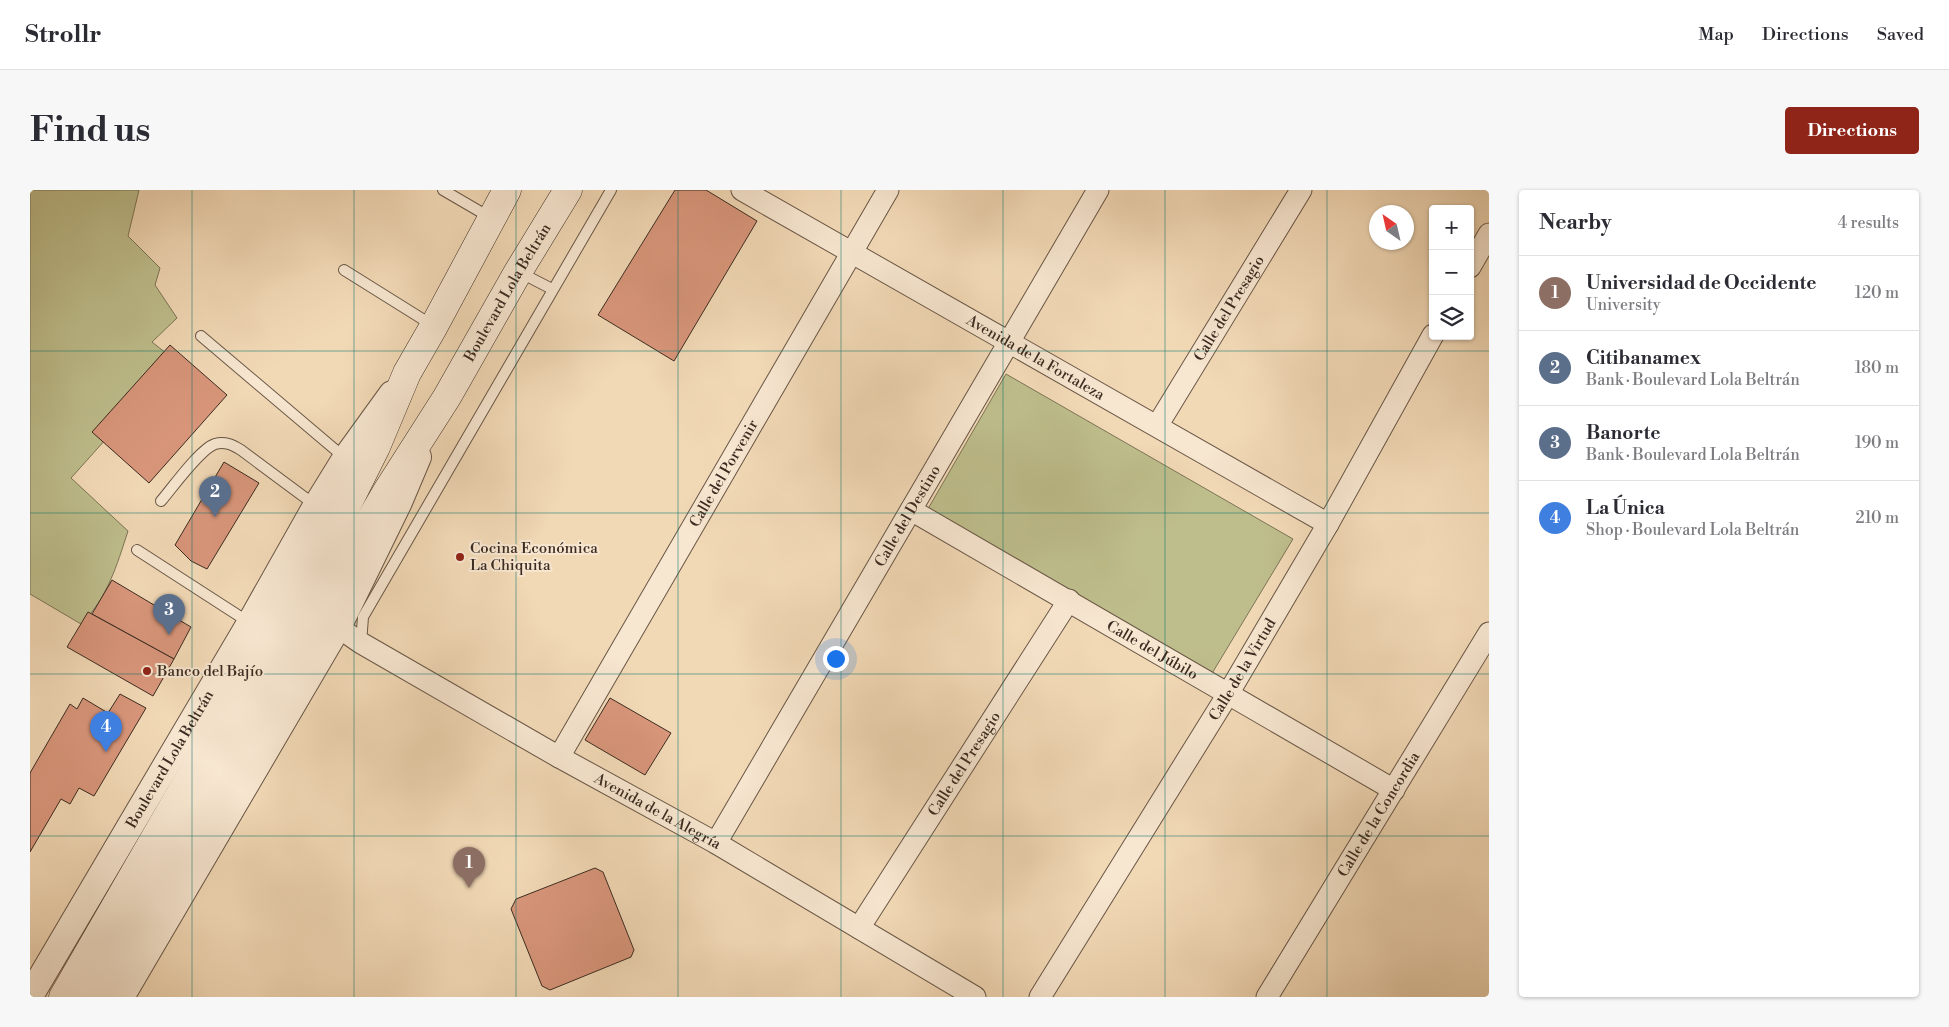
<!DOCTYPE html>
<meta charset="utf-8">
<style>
body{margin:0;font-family:"Libre Bodoni",serif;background:#f7f7f7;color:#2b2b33}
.controls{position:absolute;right:15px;top:15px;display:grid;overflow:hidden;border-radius:5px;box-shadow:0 1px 4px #0004}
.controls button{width:45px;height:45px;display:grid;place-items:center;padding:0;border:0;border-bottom:1px solid #e1e1e2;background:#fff;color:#2b2b33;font:25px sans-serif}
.compass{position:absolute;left:1339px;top:15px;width:45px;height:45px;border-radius:50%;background:#fff;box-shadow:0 1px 4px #0004;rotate:326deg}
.you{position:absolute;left:805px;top:468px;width:18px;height:18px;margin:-12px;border:4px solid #fff;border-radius:50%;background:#1a73e8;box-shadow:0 0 0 8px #1a73e833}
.badge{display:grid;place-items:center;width:32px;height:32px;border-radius:50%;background:#8f2418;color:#fff;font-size:16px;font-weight:700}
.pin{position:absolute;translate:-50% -41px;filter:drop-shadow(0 1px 2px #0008)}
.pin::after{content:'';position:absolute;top:26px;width:18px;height:15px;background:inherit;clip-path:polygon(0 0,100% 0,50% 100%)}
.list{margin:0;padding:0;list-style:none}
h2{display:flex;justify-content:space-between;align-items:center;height:65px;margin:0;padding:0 20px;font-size:21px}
h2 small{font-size:16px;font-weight:400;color:#7c7c81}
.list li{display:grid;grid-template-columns:32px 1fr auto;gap:15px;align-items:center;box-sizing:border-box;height:75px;padding:0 20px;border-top:1px solid #e1e1e2}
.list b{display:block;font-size:19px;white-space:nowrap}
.list p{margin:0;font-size:16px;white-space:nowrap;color:#7c7c81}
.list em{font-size:16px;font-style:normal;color:#7c7c81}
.icon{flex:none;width:28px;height:28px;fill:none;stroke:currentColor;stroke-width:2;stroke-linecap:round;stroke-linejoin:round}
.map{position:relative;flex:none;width:1459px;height:807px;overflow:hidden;border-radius:5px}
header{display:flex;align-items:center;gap:30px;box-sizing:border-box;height:70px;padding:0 25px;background:#fff;border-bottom:1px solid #e1e1e2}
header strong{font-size:24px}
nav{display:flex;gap:28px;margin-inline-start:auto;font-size:18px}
.intro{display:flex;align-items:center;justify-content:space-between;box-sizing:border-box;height:120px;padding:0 30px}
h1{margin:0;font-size:35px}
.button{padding:12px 22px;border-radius:5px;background:#8f2418;color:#fff;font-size:18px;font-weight:700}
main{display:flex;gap:30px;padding:0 30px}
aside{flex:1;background:#fff;border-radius:5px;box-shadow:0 1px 4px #0004}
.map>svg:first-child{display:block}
</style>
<header>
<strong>Strollr</strong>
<nav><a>Map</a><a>Directions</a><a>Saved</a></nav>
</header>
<div class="intro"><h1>Find us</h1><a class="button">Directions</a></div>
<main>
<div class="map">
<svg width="1459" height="807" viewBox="0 0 1459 807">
<rect width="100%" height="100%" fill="#f2d9b6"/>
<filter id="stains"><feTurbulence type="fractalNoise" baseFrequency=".004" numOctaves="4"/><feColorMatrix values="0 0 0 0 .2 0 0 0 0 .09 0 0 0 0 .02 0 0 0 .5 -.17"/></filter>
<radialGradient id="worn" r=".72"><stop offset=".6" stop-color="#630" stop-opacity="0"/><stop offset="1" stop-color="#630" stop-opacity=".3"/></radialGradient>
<g fill="#bebe8c" stroke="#7c7456">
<path d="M0 0H109L98 46 130 78 125 95 147 128 122 152 146 171 41 288 98 341C87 375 77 409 51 434L0 404Z"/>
<path d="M976 184 1263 349 1181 485 895 324Z"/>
</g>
<g fill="#d9967b" stroke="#3b2b21">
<path d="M645 0H676L727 31 644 171 568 125Z"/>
<path d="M140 155 197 205 119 293 62 242Z"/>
<path d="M194 272 229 293 177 379 161 371 145 355Z"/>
<path d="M82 390 161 437 144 469 62 424Z"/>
<path d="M58 422 144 469 123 506 37 457Z"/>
<path d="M90 504 116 518 64 606 49 598 40 614 31 609 0 662V583L40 514 47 519 53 508 78 523Z"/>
<path d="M580 508 641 543 615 585 555 550Z"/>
<path d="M565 678 573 682 604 760 601 767 520 800 512 796 481 719 486 709Z"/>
</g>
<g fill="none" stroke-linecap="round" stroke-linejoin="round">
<defs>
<g id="service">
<path d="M413 0 461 28"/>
<path d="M314 80 402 135"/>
<path d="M489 82 522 99"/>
<path d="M171 146 315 268"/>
<path d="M131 311C143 297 170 259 185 254 195 251 203 255 211 260L285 315"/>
<path d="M107 360 220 433"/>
<path d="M331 453 333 427 581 0"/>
</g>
<g id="minor">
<path id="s1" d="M712 0 1298 334"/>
<path d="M1440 77 1459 44"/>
<path id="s2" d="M1127 236 1271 0"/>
<path id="s3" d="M881 320 1364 600"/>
<path id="s4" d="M308 437 331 453 529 567 686 653 945 807"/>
<path id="s5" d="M529 567 858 0"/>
<path id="s6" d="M686 653 1068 0"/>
<path id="s7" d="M829 738 1039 410"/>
<path id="s8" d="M1010 807 1198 504 1298 334 1403 145"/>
<path id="s9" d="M1237 807 1459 443"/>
</g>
<g id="tertiary">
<path id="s10" d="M0 806 220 433 286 316 315 269 362 204"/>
<path d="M91 807 308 437 369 312 388 267"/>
</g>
<g id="secondary">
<path d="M33 807 317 315 346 257 377 183 404 136 477 0"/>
<path id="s11" d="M62 807 357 301 417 207 488 82 538 0"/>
</g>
</defs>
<use href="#service" stroke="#695646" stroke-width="12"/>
<use href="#minor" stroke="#695646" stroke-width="23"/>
<use href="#tertiary" stroke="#695646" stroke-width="28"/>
<use href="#secondary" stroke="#3b2b21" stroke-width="29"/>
<use href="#service" stroke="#f7e6d0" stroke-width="10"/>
<use href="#minor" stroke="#f7e6d0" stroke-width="21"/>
<use href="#tertiary" stroke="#f7e6d0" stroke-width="26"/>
<use href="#secondary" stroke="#f7e6d0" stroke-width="28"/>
</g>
<path fill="none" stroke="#0f766e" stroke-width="1" stroke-opacity="0.55" d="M162 0V807M324 0V807M486 0V807M648 0V807M811 0V807M973 0V807M1135 0V807M1297 0V807M0 161H1459M0 323H1459M0 484H1459M0 646H1459"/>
<g fill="#8f2418" stroke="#f7e6d0" stroke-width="2">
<circle cx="430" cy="367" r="5"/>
<circle cx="117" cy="481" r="5"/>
</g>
<g text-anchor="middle" stroke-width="4" stroke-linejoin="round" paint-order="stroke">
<g font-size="15" fill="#3b2b21" stroke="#f7e6d0">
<text dy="5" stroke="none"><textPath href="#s11" startOffset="818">Boulevard Lola Beltrán</textPath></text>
<text dy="5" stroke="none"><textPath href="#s2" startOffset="138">Calle del Presagio</textPath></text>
<text dy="5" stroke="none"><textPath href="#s1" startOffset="338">Avenida de la Fortaleza</textPath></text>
<text dy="5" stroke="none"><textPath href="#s5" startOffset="328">Calle del Porvenir</textPath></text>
<text dy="5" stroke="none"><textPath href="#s6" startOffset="379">Calle del Destino</textPath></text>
<text dy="5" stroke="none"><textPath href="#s3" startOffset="279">Calle del Júbilo</textPath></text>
<text dy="5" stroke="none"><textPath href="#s8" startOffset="385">Calle de la Virtud</textPath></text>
<text dy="5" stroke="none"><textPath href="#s10" startOffset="275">Boulevard Lola Beltrán</textPath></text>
<text dy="5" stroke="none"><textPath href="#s7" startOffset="195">Calle del Presagio</textPath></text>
<text dy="5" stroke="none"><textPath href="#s4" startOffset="369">Avenida de la Alegría</textPath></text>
<text dy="5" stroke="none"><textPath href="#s9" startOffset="214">Calle de la Concordia</textPath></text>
</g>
<g font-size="15" fill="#3b2b21" stroke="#f7e6d0" text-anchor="start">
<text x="440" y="363">Cocina Económica<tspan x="440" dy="17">La Chiquita</tspan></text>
<text x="127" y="486">Banco del Bajío</text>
</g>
</g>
<rect width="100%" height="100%" filter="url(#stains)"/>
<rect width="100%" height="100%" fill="url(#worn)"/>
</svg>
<div class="controls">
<button>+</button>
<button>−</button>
<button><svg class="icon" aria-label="layers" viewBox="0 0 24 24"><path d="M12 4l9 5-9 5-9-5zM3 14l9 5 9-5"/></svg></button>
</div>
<svg class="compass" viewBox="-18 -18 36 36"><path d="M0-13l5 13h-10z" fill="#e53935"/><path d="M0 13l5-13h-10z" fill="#7c7c81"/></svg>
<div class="you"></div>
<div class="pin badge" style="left:439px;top:698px;background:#8d6e63">1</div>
<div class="pin badge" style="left:185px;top:327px;background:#5c6f8a">2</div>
<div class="pin badge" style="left:139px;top:445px;background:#5c6f8a">3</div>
<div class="pin badge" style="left:76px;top:562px;background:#3f7fe0">4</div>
</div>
<aside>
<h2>Nearby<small>4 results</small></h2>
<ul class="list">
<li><span class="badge" style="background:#8d6e63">1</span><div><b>Universidad de Occidente</b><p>University</p></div><em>120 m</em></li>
<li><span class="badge" style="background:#5c6f8a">2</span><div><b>Citibanamex</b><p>Bank · Boulevard Lola Beltrán</p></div><em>180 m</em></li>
<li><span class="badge" style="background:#5c6f8a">3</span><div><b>Banorte</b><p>Bank · Boulevard Lola Beltrán</p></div><em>190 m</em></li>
<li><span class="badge" style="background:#3f7fe0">4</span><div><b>La Única</b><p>Shop · Boulevard Lola Beltrán</p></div><em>210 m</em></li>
</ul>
</aside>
</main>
